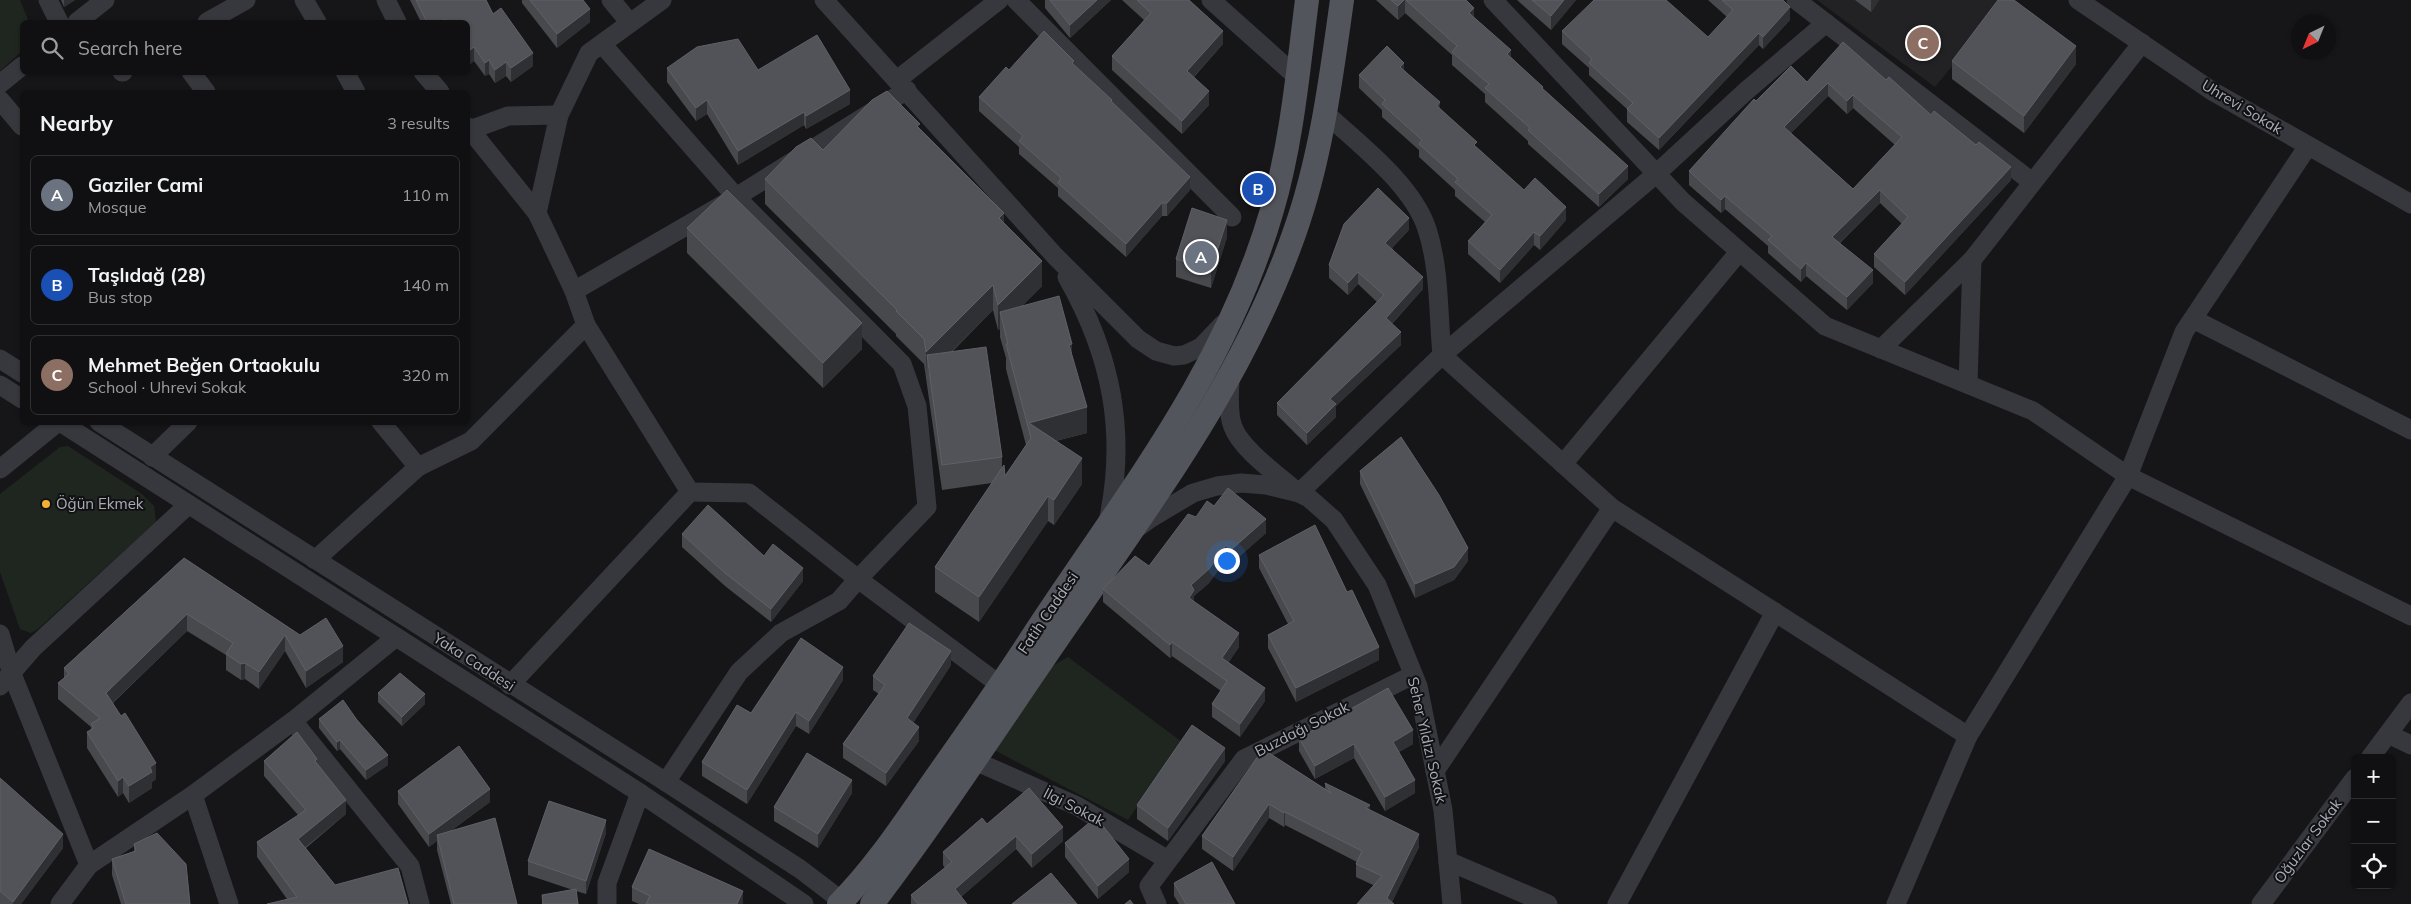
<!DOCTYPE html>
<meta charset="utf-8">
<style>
body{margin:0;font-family:Mulish,sans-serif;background:#19191b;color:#f1f3f6}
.controls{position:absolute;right:15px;bottom:15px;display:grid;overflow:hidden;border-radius:8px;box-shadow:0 1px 4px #0004}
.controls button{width:45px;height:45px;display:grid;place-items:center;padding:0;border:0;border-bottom:1px solid #303032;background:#101012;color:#f1f3f6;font:25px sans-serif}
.compass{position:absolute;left:2291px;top:15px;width:45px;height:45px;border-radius:50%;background:#101012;box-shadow:0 1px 4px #0004;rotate:223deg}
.you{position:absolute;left:1226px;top:560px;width:18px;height:18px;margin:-12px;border:4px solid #fff;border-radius:50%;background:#1a73e8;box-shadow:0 0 0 8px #1a73e833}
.badge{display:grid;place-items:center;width:32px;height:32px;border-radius:50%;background:#0f766e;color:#fff;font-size:16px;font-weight:700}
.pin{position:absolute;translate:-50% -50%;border:2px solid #fff;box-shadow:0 1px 5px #0006}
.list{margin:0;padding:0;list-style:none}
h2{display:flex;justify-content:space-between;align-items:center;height:65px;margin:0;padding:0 20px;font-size:21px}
h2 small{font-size:16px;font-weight:400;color:#9c9d9f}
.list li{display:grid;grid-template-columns:32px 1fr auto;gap:15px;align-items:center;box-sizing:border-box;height:80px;margin:0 10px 10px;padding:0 10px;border:1px solid #303032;border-radius:8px}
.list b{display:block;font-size:19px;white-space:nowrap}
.list p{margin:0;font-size:16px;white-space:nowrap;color:#9c9d9f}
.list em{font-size:16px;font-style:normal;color:#9c9d9f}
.icon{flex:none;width:28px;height:28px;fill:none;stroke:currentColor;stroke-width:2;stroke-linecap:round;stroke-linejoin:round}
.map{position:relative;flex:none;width:2411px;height:904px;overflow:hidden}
.search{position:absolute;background:#101012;box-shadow:0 1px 4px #0004;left:20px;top:20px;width:450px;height:55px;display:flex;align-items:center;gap:12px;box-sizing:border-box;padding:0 18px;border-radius:8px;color:#9c9d9f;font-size:19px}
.panel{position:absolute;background:#101012;box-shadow:0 1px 4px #0004;left:20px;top:90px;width:450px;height:335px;border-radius:8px}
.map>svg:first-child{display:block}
</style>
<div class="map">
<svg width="2411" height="904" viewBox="0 0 2411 904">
<rect width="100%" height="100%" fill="#161618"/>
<path fill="#222225" d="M1817 0H2006L1935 87Z"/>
<g fill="#1e261f">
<path d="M0 0H20L29 22H22V51L0 71Z"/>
<path d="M68 446 142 494 154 506 156 522 38 629 31 633 20 629 0 572V494L60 447Z"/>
<path d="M1068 657 1182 742 1128 820 994 750 1049 668Z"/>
</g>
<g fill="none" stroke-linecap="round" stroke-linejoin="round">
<g stroke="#37383d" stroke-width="19">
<path d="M48 0 59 22"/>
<path d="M304 0 317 22"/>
<path d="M386 0 397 22"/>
<path d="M611 0 630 23"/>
<path d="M824 0 1055 256 1138 339 1156 351 1174 356 1184 355 1201 347 1223 324"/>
<path d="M1016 0 1232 217"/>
<path d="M1211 0 1297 77"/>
<path d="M1493 0 1683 202 1825 326 2033 411 2128 476 1968 736"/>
<path d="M1796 0 2032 182"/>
<path d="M2078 0 2212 91 2411 204"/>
<path d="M77 22 105 0"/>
<path d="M207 22 246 0"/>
<path d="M602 44 736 197 574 291 537 213 559 115 589 53 662 0"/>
<path d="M122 72H123"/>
<path d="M191 72 206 92"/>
<path d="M345 72 356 92"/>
<path d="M423 72 440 92"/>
<path d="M897 80 999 0"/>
<path d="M0 84 22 66"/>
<path d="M0 100 22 126"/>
<path d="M468 127 537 213"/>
<path d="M470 130 508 116 559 115"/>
<path d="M2308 146 2184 332 2128 476 2411 616"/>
<path d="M1067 277C1112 356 1127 433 1108 522"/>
<path d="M574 291 586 325"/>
<path d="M2193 319 2411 430"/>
<path d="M1881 349 1972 260 2142 43"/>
<path d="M0 359 22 373"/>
<path d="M1230 376C1230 392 1227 412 1233 427 1241 449 1278 475 1296 491"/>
<path d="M1968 384 1972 260"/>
<path d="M0 385 22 399"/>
<path d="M60 422 640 793 804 904"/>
<path d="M99 422 666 782 800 869 846 904"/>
<path d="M381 422 418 467"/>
<path d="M152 457 188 422"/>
<path d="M1563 464 1739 252"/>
<path d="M0 469 58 422"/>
<path d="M690 492 749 493 858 579 927 507 917 406 902 364 736 197 907 90"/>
<path d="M1299 493 1442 355C1438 314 1440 269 1427 229 1412 184 1359 144 1324 112"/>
<path d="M1612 508 1442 355 1656 174 1746 91 1826 23"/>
<path d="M1137 528 1151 518 1193 493 1217 486 1241 483 1266 485 1299 493 1309 498 1334 520 1377 585 1418 686 1443 810 1452 904"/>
<path d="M315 560 418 467 471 441 586 325 690 492 510 685"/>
<path d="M0 634 12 674 89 865 60 904"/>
<path d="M0 686 33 648 187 506"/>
<path d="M293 721 410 866 420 904"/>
<path d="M2388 734 2411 745"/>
<path d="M2370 758 2411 703"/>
<path d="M975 761 1077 806 1168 860"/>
<path d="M1435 771 1612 508 1968 736 1896 904"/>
<path d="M666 782 739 672 781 633 839 601 858 579 1000 685"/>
<path d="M193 795 229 904"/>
<path d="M1448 861 1548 904"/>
<path d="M89 865 193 795 293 721 395 638"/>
<path d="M607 904V883L640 793"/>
<path d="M1157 904 1149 886 1244 759 1413 675"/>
<path d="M1617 904 1775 612"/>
<path d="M2261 904 2355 778"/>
</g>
<g stroke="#53555c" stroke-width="24">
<path d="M839 904C873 870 901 828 928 789 963 739 998 690 1031 639 1123 498 1224 376 1272 210 1292 142 1298 70 1307 0"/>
<path d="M872 904C942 812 1005 714 1071 619 1157 493 1243 379 1294 234 1321 159 1331 78 1342 0"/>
</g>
</g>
<g fill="#47494d" fill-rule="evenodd">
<path d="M61 0H75L64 7Z"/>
<path d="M410 0H486L493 14 533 66 511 82 506 76 495 83 489 74 485 76 474 61 469 65 468 63V22H421Z"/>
<path d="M522 0H583L590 22 557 48 522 3Z"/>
<path d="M1045 0H1111L1070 38 1045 8Z"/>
<path d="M1122 0H1189L1223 44 1194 77 1209 105 1182 134 1112 70V56L1144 20Z"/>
<path d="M1376 0H1466L1474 18 1511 57 1543 90 1628 179 1599 207 1528 144V141L1485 102V94L1452 65V55L1405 13 1398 20Z"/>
<path d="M1517 0H1576L1551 30Z"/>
<path d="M1708 0H1783L1790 20 1763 49 1759 45 1659 150 1627 122V109L1589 75V68L1562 44V31L1708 37 1727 17Z"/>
<path d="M1855 0H1879L1871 12Z"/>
<path d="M1952 61 2076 64 2024 133 1952 79Z"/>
<path d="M1074 65 1112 102 1190 190 1167 216H1162L1126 257 1058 196V188L1019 154V147L979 111V97L1009 70Z"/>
<path d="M667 68 758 70 850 104 806 129 804 125 738 165 707 114 696 121 667 82Z"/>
<path d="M1404 70 1477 148 1524 190 1566 220 1540 250 1534 245 1500 283 1468 254V241L1485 222 1455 196V190L1419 157V150L1382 117V110L1359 88V75Z"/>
<path d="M1886 80 1931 115 2011 180 1905 295 1874 267V254L1902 224 1880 203 1840 243 1873 283 1847 310 1806 276 1801 282 1768 253V246L1725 209 1721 213 1689 185V171L1756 101 1807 82ZM1828 96 1847 114 1853 108 1895 145 1853 189 1791 133Z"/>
<path d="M920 129 1004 223 1042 286 1023 305 1072 356 1087 433 1056 441 1082 484 1054 525 1048 521 979 622 935 592V567L992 483 942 490 924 364 896 336V334L765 204V179L823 150ZM993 310 998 330 1000 329V337L1006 358V369L1026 445 1005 476 1002 467V457L952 352Z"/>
<path d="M687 228 862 349 823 388 687 253Z"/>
<path d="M1409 230 1392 248 1423 289 1392 324 1401 345 1336 406V417L1307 445 1277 415V403L1377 302 1358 284 1348 295 1329 278V265Z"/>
<path d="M1227 237 1211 288 1176 277V259Z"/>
<path d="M1360 471 1468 561 1454 580 1415 598 1360 484Z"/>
<path d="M1196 517 1266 533 1232 563 1226 559 1209 583 1194 596V601L1239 647 1228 663 1265 701 1240 737 1212 717V704L1221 691 1172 656 1170 658 1103 602V589L1149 566Z"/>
<path d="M682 534 764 556 803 581 771 622 725 586 682 547Z"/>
<path d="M1259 555 1379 660 1296 702 1268 648V635L1288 624 1259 568Z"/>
<path d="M184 558 300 635 343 662 306 688 285 651 259 689 245 679 241 680 226 670V655L187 631 113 703 156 779 152 782V788L129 803 123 793 118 797 87 748V732L91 729V727L58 699V683L64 678V668Z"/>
<path d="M951 665 913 723 919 741 886 786 843 758V744L879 694 873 690V676Z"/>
<path d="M843 680 809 734 796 726 747 804 702 776V762L751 713Z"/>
<path d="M378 693 425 704 402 726 378 702Z"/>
<path d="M319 719 388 765 366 780 340 749 337 751 319 728Z"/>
<path d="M1299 738 1413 744 1399 752 1415 793 1385 811 1354 758 1315 779 1299 751Z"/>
<path d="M1263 749 1325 789V783L1370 810 1419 847 1392 902 1373 885 1356 877V864L1357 862 1285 825 1284 827 1269 818 1233 871 1202 849V836Z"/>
<path d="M264 761 317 763 346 814 306 848 335 885 408 904 287 899 257 857V842L298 815 264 776Z"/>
<path d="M1225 761 1168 841 1137 819V805Z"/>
<path d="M0 778 63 848 21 904H0Z"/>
<path d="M398 791 490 802 452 830 517 904H451L437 850V841L429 847 398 804Z"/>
<path d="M852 793 818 848 774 821V807Z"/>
<path d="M987 824 1063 841 1032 868 1016 849 961 897 967 904H911V895L945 868 943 865V852Z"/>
<path d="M606 833 586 894 576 891 578 904H542V895L573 890 528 875V861Z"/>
<path d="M1065 843 1129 872 1098 899 1065 857Z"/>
<path d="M134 844 190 904H121L112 875V859L134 851Z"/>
<path d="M1174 883 1235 904H1179L1174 896Z"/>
<path d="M632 887 743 904H639L632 901Z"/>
</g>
<g fill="#2f3033">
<path d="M64 0H75L64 7Z"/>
<path d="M1097 0H1111L1070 38V25Z"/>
<path d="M1404 0H1405V13L1398 20V6Z"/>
<path d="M1564 0H1576L1551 30V16Z"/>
<path d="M1871 0H1879L1871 12Z"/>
<path d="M1790 7V20L1763 49V37Z"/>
<path d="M1474 8V21L1469 13Z"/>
<path d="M590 9V22L557 48V34Z"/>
<path d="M446 19V22H439Z"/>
<path d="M1223 31V44L1187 84V71Z"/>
<path d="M1759 33V45L1659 150V138Z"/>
<path d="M2076 46V64L2024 133V116Z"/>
<path d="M474 47V61L469 65V51Z"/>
<path d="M1511 50V64L1507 54Z"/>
<path d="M533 53V66L511 82V68Z"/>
<path d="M489 60V74L485 76V63Z"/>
<path d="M506 62V76L495 83V70Z"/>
<path d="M1404 63V76L1400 67Z"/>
<path d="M1828 83V96L1784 140V127Z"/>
<path d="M850 90V104L806 129V116Z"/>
<path d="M1209 91V105L1182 134V121Z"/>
<path d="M1853 95V108L1847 114V101Z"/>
<path d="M707 100V114L696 121V108Z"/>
<path d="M1440 102V115L1437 106Z"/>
<path d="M804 112V125L738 165V151Z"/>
<path d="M1628 166V179L1599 207V194Z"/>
<path d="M2011 167V180L1905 295V282Z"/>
<path d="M1190 177V190L1167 216V203Z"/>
<path d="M1880 190V203L1832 250V237Z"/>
<path d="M1725 196V209L1721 213V200Z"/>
<path d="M1162 203V216L1126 257V244Z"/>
<path d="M1566 207V220L1540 250V236Z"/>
<path d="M1004 213V238L999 218Z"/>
<path d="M1409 218V230L1385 255V243Z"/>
<path d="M1227 220V237L1211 288V270Z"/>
<path d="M1534 232V245L1500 283V270Z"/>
<path d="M1042 261V286L1003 325 1000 312V329L998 330V305Z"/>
<path d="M1806 263V276L1801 282V269Z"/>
<path d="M1873 270V283L1847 310V297Z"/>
<path d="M1358 272V284L1348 295V283Z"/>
<path d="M1423 277V289L1386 330V318Z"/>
<path d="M993 285V310L929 374 927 355 926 377V352Z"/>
<path d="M862 323V349L823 388V363Z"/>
<path d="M1401 332V345L1336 406V417L1307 445V433L1330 399Z"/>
<path d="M1072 344V370L1069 345Z"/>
<path d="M1087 407V433L1031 447V438L1029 423Z"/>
<path d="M1082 458V484L1054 525V500Z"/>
<path d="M1048 496V521L979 622V597Z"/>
<path d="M1266 519V533L1232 563V549Z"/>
<path d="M1226 545V559L1209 583 1194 596V603L1189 598 1191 585Z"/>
<path d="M1468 548V561L1454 580 1415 598V584Z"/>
<path d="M803 568V581L771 622V609Z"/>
<path d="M187 614V631L106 709V693Z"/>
<path d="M1239 633V647L1222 672V658Z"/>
<path d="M285 635V651L259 689V672Z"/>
<path d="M1172 642V656L1170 658V645Z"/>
<path d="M343 646V662L306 688V671Z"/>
<path d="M1379 647V660L1296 702V688Z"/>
<path d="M951 651V665L907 732V718Z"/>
<path d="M245 663V679L241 680V664Z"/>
<path d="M843 667V680L809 734V721Z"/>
<path d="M1265 688V701L1240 737V724Z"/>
<path d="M425 694V704L402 726V717Z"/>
<path d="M796 712V726L747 804V790Z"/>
<path d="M919 727V741L886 786V773Z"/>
<path d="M1413 730V744L1393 755V742Z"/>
<path d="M340 740V749L337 751V742Z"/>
<path d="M1354 744V758L1315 779V766Z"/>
<path d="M1225 748V761L1168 841V828Z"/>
<path d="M388 755V765L366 780V770Z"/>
<path d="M156 763V779L152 782V788L129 803V786L150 767Z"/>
<path d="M123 777V793L118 797V781Z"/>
<path d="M852 780V793L818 848V834Z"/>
<path d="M1415 780V793L1385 811V797Z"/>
<path d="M490 789V802L438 840 437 835V841L429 847V834Z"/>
<path d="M346 800V814L298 853V839Z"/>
<path d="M1269 804V818L1233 871V857Z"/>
<path d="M1370 805V819L1366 808Z"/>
<path d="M1285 812V825L1284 827V813Z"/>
<path d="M606 820V833L586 894V881Z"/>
<path d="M1063 827V841L1032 868V854Z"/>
<path d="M63 834V848L21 904H13V902Z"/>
<path d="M1419 834V847L1391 904 1387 898Z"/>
<path d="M1016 836V849L955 902V889Z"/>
<path d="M1129 859V872L1098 899V886Z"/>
<path d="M743 891V904H737Z"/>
</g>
<g fill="#525359" stroke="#5f6168" fill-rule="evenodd">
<path d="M416 0H486L493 14 501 8 533 53 511 68 506 62 495 70 489 60 485 63 474 47 469 51 468 50V22H448L446 19 439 22H427Z"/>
<path d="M530 0H583L590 9 557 34Z"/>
<path d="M1050 0H1097L1070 25Z"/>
<path d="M1137 0H1189L1223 31 1187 71 1209 91 1182 121 1112 56 1151 13Z"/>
<path d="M1391 0H1404L1398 6Z"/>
<path d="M1406 0H1466L1474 8 1469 13 1511 50 1507 54 1543 87 1542 88 1628 166 1599 194 1528 130 1530 128 1485 88 1489 84 1452 52 1457 46Z"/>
<path d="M1532 0H1564L1551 16Z"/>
<path d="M1594 0H1666L1708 37 1733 10 1722 0H1783L1790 7 1763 37 1759 33 1659 138 1627 109 1633 103 1589 63 1592 59 1562 31Z"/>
<path d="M1998 0H2014L2076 46 2024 116 1952 61Z"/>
<path d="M1044 31 1074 61 1072 63 1112 100 1111 101 1190 177 1167 203H1162L1126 244 1058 183 1061 178 1019 141 1023 136 979 97 1006 67 1009 70Z"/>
<path d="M817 35 850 90 806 116 804 112 738 151 707 100 696 108 667 68 697 47 738 39 758 70Z"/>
<path d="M1843 42 1886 80 1889 77 1931 115 1934 111 1976 145 1979 142 2011 167 1905 282 1874 254 1908 217 1880 190 1832 237 1873 270 1847 297 1806 263 1801 269 1768 240 1772 236 1725 196 1721 200 1689 171 1754 99 1756 101 1791 66 1807 82ZM1828 83 1847 101 1853 95 1902 137 1853 189 1784 127Z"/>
<path d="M1387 46 1404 63 1400 67 1440 102 1437 106 1477 142 1474 145 1524 190 1535 178 1566 207 1540 236 1534 232 1500 270 1468 241 1492 215 1455 182 1458 179 1419 144 1422 140 1382 104 1385 100 1359 75Z"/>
<path d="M887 91 920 124 917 126 1004 213 999 218 1042 261 998 305 993 285 926 352 924 339 896 311 897 310 765 179 796 147 811 138 823 150 872 100Z"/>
<path d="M1378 188 1409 218 1385 243 1423 277 1386 318 1401 332 1330 399 1336 404 1307 433 1277 403 1384 295 1358 272 1348 283 1329 265 1344 224Z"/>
<path d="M727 190 862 323 823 363 687 228Z"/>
<path d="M1192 208 1227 220 1211 270 1176 259Z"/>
<path d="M1059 296 1072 344 1069 345 1087 407 1029 423 1082 458 1054 500 1048 496 979 597 935 567 1004 465 1005 476 1031 438 1006 344H1008L1000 312Z"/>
<path d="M986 347 1002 457 942 465 927 355Z"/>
<path d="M1401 437 1439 495 1468 548 1454 567 1415 584 1360 471Z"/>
<path d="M1228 488 1266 519 1232 549 1226 545 1209 569 1191 585 1194 590 1189 598 1239 633 1222 658 1265 688 1240 724 1212 704 1227 681 1172 642 1170 645 1103 589 1135 556 1149 566 1188 514 1196 517 1207 501 1214 506Z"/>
<path d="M708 505 764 556 773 544 803 568 771 609 725 573 682 534Z"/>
<path d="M1315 525 1347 592 1352 590 1379 647 1296 688 1268 635 1294 621 1259 555Z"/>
<path d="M184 558 300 635 326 618 343 646 306 671 285 635 259 672 245 663 241 664 226 654 233 643 187 614 106 693 121 716 125 713 156 763 150 767 152 772 129 786 123 777 118 781 87 732 94 728 91 724 100 718 58 683 69 674 64 668Z"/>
<path d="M909 623 951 651 907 718 919 727 886 773 843 744 885 685 873 676Z"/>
<path d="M801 638 843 667 809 721 796 712 747 790 702 762 737 705 751 713Z"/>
<path d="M400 673 425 694 402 717 378 693Z"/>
<path d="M1388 688 1413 730 1393 742 1415 780 1385 797 1354 744 1315 766 1299 738Z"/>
<path d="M343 700 357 720 388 755 366 770 340 740 337 742 319 719Z"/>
<path d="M1192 725 1225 748 1168 828 1137 805Z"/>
<path d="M297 732 317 759 315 761 346 800 298 839 335 885 398 868 408 904H267L297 897 257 842 306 810 264 761Z"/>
<path d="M459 746 490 789 429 834 398 791Z"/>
<path d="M1263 749 1331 793 1325 783 1370 805 1366 808 1419 834 1387 898 1394 904H1357L1382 876 1356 864 1362 851 1285 812 1284 813 1269 804 1233 857 1202 836Z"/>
<path d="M807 753 852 780 818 834 774 807Z"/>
<path d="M0 778 63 834 13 902 0 891Z"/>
<path d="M1029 788 1063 827 1032 854 1016 836 955 889 967 904H918L911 895 952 862 943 852 982 818 987 824Z"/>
<path d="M549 801 606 820 586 881 528 861Z"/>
<path d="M1096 817 1129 859 1098 886 1065 843Z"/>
<path d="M495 818 517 904H454L437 835Z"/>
<path d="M157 833 186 864 190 904H126L112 859 136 851 134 844Z"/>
<path d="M649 849 743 891 737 904H646L650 896 632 887Z"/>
<path d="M1212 862 1235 904H1186L1174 883Z"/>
<path d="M1051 873 1077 904H1012Z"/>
<path d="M576 889 578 904H543L542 895Z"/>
<path d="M1130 900 1133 904H1125Z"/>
</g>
<circle fill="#f2b134" stroke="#111113" stroke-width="2" cx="46" cy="504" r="5"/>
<g text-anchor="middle" stroke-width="4" stroke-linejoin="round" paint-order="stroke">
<g font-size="15" fill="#a8adb8" stroke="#111113">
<text transform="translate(2242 107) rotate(31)" y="5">Uhrevi Sokak</text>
<text transform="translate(1048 613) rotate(-56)" y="5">Fatih Caddesi</text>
<text transform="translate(474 662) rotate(33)" y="5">Yaka Caddesi</text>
<text transform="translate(1302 729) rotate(-27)" y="5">Buzdağı Sokak</text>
<text transform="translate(1427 740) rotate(77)" y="5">Seher Yıldızı Sokak</text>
<text transform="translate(1074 807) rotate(27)" y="5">İlgi Sokak</text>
<text transform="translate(2308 841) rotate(-53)" y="5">Oğuzlar Sokak</text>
</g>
<g font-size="15" fill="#a8adb8" stroke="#111113" text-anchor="start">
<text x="56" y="509">Öğün Ekmek</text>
</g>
</g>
</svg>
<div class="controls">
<button>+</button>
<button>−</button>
<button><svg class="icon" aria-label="locate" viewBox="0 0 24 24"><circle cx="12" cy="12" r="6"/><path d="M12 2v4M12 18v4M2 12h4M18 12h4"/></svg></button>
</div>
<svg class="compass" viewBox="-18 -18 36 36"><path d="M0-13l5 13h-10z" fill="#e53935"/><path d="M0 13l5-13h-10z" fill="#9c9d9f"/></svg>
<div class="you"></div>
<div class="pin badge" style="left:1201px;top:257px;background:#6b7280">A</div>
<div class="pin badge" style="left:1258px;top:189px;background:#1a4fb4">B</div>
<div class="pin badge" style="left:1923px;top:43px;background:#8d6e63">C</div>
<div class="search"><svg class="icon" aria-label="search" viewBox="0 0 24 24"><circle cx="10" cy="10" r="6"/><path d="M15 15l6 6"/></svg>Search here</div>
<section class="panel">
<h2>Nearby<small>3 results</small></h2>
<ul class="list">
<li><span class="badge" style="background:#6b7280">A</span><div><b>Gaziler Cami</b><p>Mosque</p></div><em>110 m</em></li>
<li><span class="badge" style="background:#1a4fb4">B</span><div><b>Taşlıdağ (28)</b><p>Bus stop</p></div><em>140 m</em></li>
<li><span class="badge" style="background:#8d6e63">C</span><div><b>Mehmet Beğen Ortaokulu</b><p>School · Uhrevi Sokak</p></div><em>320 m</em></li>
</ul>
</section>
</div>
